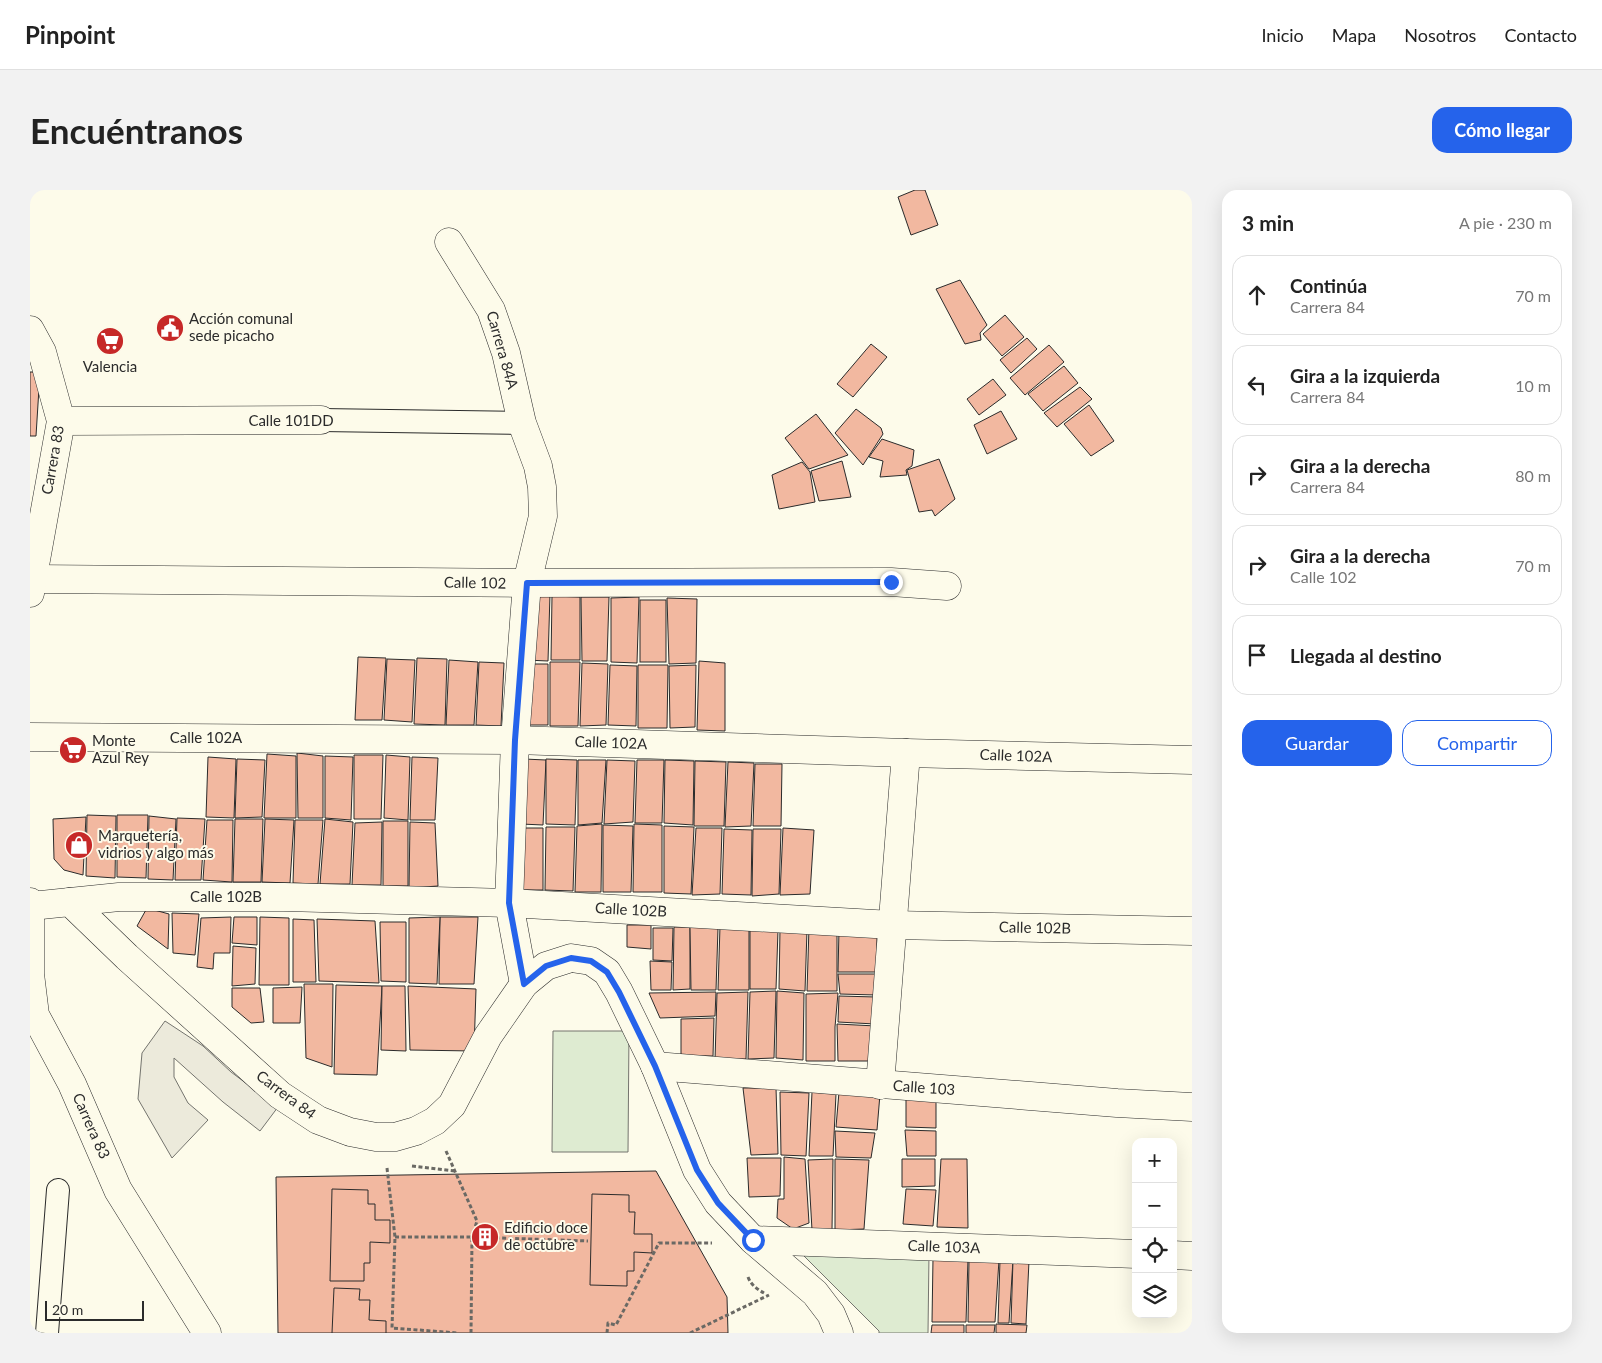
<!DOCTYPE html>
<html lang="es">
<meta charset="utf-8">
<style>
body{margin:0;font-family:Lato,sans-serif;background:#f2f2f2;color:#222}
.controls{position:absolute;right:15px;bottom:15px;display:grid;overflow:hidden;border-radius:10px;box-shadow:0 5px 20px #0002}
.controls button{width:45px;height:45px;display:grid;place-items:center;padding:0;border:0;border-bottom:1px solid #e0e0e0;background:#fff;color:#222;font:25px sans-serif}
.scale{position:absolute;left:15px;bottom:12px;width:99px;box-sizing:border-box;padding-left:5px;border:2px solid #2b2b2b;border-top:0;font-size:14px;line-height:18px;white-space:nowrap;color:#2b2b2b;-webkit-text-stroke:4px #fdfbea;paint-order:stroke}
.stop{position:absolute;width:15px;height:15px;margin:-11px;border:4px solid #2563eb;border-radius:50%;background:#fff}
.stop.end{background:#2563eb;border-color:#fff;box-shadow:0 1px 5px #0008}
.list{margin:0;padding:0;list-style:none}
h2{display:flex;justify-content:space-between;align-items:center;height:65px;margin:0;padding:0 20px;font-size:21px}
h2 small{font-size:16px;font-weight:400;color:#767676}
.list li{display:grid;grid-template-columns:32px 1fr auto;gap:15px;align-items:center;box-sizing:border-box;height:80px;margin:0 10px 10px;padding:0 10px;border:1px solid #e0e0e0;border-radius:15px}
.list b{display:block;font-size:19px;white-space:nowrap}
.list p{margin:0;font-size:16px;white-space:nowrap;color:#767676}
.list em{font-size:16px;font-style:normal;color:#767676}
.actions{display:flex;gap:10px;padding:15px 20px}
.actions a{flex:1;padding:11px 0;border:1px solid #2563eb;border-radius:15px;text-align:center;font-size:18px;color:#2563eb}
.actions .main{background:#2563eb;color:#fff}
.icon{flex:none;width:28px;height:28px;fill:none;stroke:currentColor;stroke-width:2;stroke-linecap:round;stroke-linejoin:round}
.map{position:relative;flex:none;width:1162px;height:1143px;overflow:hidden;border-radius:15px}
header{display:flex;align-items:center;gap:30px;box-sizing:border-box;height:70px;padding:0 25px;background:#fff;border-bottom:1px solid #e0e0e0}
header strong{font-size:24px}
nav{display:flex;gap:28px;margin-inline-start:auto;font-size:18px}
.intro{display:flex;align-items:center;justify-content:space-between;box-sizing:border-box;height:120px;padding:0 30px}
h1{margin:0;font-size:35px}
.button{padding:12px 22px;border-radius:15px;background:#2563eb;color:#fff;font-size:18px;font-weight:700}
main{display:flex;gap:30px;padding:0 30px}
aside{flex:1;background:#fff;border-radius:15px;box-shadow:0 5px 20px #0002}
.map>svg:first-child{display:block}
</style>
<header>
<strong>Pinpoint</strong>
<nav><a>Inicio</a><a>Mapa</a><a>Nosotros</a><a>Contacto</a></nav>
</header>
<div class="intro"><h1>Encuéntranos</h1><a class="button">Cómo llegar</a></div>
<main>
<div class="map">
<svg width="1162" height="1143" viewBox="0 0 1162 1143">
<rect width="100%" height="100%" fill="#fdfbea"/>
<g fill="#deebd1" stroke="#74746e">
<path d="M523 841H599L598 962H522Z"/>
<path d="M767 1059 899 1064 898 1143H849V1141Z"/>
</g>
<path fill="#eceadb" stroke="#74746e" d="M135 831 173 856 201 882 248 917 230 941 193 912 144 868V887L158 913 178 930 142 968 108 909 112 863Z"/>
<g fill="#f2b8a0" stroke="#2b2b2b">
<path d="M885 0H895L908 35 881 45 868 7Z"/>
<path d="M930 90 957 135 950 143 951 150 935 154 906 99Z"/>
<path d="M975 125 994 147 972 166 953 144Z"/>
<path d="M997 148 1007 159 981 183 970 170Z"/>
<path d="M841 154 857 167 823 207 807 194Z"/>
<path d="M1019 155 1034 172 995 205 980 188Z"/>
<path d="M1034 176 1048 193 1013 221 998 204Z"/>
<path d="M0 182H10L6 246H0Z"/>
<path d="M963 189 976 205 949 225 937 209Z"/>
<path d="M1050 197 1062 209 1027 237 1014 223Z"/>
<path d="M1059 215 1084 251 1061 266 1034 234Z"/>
<path d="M826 219 851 238 853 244 833 275 805 243Z"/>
<path d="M971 221 987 249 957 264 944 235Z"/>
<path d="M786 224 818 265 779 279 755 248Z"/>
<path d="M852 249 884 260 882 276 876 280 877 285 850 287 853 271 839 267Z"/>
<path d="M909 269 925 309 905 326 902 320 889 322 877 280Z"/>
<path d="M812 271 821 307 789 311 781 281Z"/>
<path d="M772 272 780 282 785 312 749 319 742 285Z"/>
<path d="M498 404H520L518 471 496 470Z"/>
<path d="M522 406 550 407V470H521Z"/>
<path d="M551 407H579L577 471H552Z"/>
<path d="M609 407 607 473 581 472V408Z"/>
<path d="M637 408 667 409 666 473 639 474Z"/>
<rect x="610" y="410" width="26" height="62"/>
<path d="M328 467 356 468 352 530H325Z"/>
<path d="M387 468 417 469 415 535 384 534Z"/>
<path d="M357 469 385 470 382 532 354 530Z"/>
<path d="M419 470 448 472 444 535H416Z"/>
<path d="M669 471 695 473V541L667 540Z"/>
<path d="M449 472 474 473 471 536 446 535Z"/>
<path d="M520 472H550L548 536H520Z"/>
<path d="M552 473 578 474 576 535 550 536Z"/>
<path d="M497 474H518V535H496Z"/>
<path d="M580 475 607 476 606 536 578 535Z"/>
<path d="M608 475H638L637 538H608Z"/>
<path d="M666 475 665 537 640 538 639 476Z"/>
<path d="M267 563 293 566V628H268Z"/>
<path d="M237 564 266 566V628H234Z"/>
<path d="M324 565H353L351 629H324Z"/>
<path d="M356 565 380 567 378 630 354 628Z"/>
<path d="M295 566 323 567 321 630 295 628Z"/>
<path d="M178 567 206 569 204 628 176 627Z"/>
<path d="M382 567 408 568 405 630H380Z"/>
<path d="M207 569 235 570 232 627 205 628Z"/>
<path d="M494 569 516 570 513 635 491 634Z"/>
<path d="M516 569 547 570 545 635 516 634Z"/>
<path d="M548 570H576L572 633 548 635Z"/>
<path d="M577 570 605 571 603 632 574 634Z"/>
<path d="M607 570H634L632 633H605Z"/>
<path d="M635 570 664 571 663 635 634 633Z"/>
<path d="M665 571 696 572 694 636H664Z"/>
<path d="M698 572 724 573 721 636 695 637Z"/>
<path d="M725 574H752L751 636H723Z"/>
<path d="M57 625 86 626 85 688 56 686Z"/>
<path d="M87 625H118L116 688 87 687Z"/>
<path d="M119 626 146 629 143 690 118 689Z"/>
<path d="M56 627 53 685 34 680 24 669 23 629Z"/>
<path d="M147 628 175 629 171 690H145Z"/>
<path d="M205 629H233L231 692H203Z"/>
<path d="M235 629 264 630 260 693 232 692Z"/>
<path d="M295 629 323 632 320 694H290Z"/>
<path d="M177 630H203L202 692 173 690Z"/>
<path d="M265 630H293L288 694 263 693Z"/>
<rect x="353" y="631" width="25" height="65"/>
<path d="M352 632 351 695H322L325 633Z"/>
<path d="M380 632 405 633 408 696 379 698Z"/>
<path d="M572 634 571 702H545L547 636Z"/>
<path d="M604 634 632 635V702H603Z"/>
<path d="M573 635 603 636 601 702H573Z"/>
<path d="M634 636 664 637 661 704 634 703Z"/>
<path d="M516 637H545L543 701 515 700Z"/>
<path d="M492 638H513V700H491Z"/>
<path d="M666 638H692L690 704 662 705Z"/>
<path d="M753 638 784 640 780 704 750 705Z"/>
<path d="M694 639 722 640 721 705 692 704Z"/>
<path d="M723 639H751L749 704 722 706Z"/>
<path d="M117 718 139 724 138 759 107 736Z"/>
<path d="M142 723 169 724 165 765 143 763Z"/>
<path d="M201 727 200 763H184L183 779 167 777 171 728Z"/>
<path d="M204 727H227V755L202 753Z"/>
<path d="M230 727 259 728V795H229Z"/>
<path d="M410 727H448L444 794H409Z"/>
<path d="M410 727 407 794 379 793V728Z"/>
<path d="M263 729 284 730 286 792H263Z"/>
<path d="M287 729 345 731 349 793 289 791Z"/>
<path d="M350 732H376V792L351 791Z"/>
<path d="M597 735H621V759L597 757Z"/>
<path d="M690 736 719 737V800H688Z"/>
<path d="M644 737H660V799L643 800Z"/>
<path d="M660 737 688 738 686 800H661Z"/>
<path d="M779 737 807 739V801H777Z"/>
<path d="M623 738H643L642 771 623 770Z"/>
<path d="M720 739 748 740 746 799H720Z"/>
<path d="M750 739 777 740 775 801 749 799Z"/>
<path d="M809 740 847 741V782H808Z"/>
<path d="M203 756 226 758 225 794 202 796Z"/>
<path d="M620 771 642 772 641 800H621Z"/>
<path d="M808 784H847L846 805 810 804Z"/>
<path d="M274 794H303L302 877 276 868Z"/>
<path d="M306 795 352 796 347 885 304 884Z"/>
<path d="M352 796H375L376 861 351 860Z"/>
<path d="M378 796 446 799 444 861 380 860Z"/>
<path d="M272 797 270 833H243V798Z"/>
<path d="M202 798H230L234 832 221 833 202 817Z"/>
<path d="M746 801 744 868 718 869 720 802Z"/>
<path d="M747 801 774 803 773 870 746 868Z"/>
<path d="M686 802 685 826 630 828 619 803Z"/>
<path d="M718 802 716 869 685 870 687 803Z"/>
<path d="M808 803 805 837V871H776V804Z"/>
<path d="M809 806 846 807 845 834 808 832Z"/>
<path d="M684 828 683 866H651V829Z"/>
<path d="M807 834 846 836 843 871H808Z"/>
<path d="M713 898H746L748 964 721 965Z"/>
<path d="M750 902 779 903 776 966 751 965Z"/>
<path d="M782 902 806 904 803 966H779Z"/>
<path d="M809 902 850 904 847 940 806 937Z"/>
<path d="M876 907 906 908V938L876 937Z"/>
<path d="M875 940 906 941V966H877Z"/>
<path d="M805 941 845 943 841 968 806 967Z"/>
<path d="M754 967 775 969 779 1033 763 1039 747 1028 748 1009H754Z"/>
<path d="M717 968H751L750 1006 719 1007Z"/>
<path d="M803 969 802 1040H782L778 970Z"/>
<path d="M805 969 839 970 834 1039 805 1040Z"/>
<path d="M872 969H905V996L872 997Z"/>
<path d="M911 969H937L938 1038 907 1037Z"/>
<path d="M626 981 697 1107 698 1143H248L246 987Z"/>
<path d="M302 999 338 1000V1014H345V1030H360V1053L340 1052V1073H334V1091H300Z"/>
<path d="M876 999 906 1000 903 1036 873 1034Z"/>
<path d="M562 1004 599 1005V1022H605L604 1044H622V1063L604 1062V1081H597V1096L560 1095Z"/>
<path d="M903 1068 938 1069 936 1132H902Z"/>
<path d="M939 1070H969L965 1132H938Z"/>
<path d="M970 1070H983L979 1133H968Z"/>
<path d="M983 1070 999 1071 996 1134 981 1133Z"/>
<path d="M304 1098 330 1099 329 1110H340L339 1130 356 1131V1143H302Z"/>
<path d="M966 1134 997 1135 996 1143H966Z"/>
<path d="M902 1135H934V1143H901Z"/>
<path d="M936 1135H965L964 1143H936Z"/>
</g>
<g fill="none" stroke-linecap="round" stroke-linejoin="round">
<defs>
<g id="pedestrian">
<path d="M291 230 492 233"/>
<path d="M17 1143 28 1000"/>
</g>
<g id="minor">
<path d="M419 52 461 120 476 163 492 233 508 276 512 297 513 326 497 393 485 550 479 713 494 794"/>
<path d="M31 231 291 230"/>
<path d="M2 389 497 393 861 392 917 396"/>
<path d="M0 547 485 550 876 563 1162 570"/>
<path d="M40 712 89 707H254L479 713 862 735 1162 741"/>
<path d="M1 716 40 712 97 767 250 905 288 930 320 942 346 947H365L386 941 405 931 422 915 458 846 494 794 516 776 541 768 561 771 577 782 589 802 625 876 667 980 688 1013 723 1050 785 1103 801 1124 809 1143"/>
<path d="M625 876 1087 913 1162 917"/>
<path d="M850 895 876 563"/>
<path d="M723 1050 1106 1064"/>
<path d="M1143 1065 1162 1066"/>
</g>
<g id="tertiary">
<path d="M0 140 12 162 31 231 0 403"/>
<path d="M0 712V784L5 825 42 894 88 1000 177 1143"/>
</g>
</defs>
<use href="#pedestrian" stroke="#2b2b2b" stroke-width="24"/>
<use href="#minor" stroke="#2b2b2b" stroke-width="29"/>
<use href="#tertiary" stroke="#2b2b2b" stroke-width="29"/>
<g stroke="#6a6964" stroke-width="3" stroke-dasharray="4 2.5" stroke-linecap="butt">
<path d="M416 961 447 1031 442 1047 558 1051"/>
<path d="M382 976 425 981"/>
<path d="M357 978 365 1047 362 1138 428 1143"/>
<path d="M365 1047H442L441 1143"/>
<path d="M718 1087C721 1095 727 1099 734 1103"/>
<path d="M577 1143 578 1133 586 1135 629 1053H682"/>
<path d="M660 1143 739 1105"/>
</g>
<use href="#pedestrian" stroke="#fdfbea" stroke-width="22"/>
<use href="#minor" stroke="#fdfbea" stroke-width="28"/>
<use href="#tertiary" stroke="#fdfbea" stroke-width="28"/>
</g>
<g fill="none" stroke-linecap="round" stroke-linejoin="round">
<path stroke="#2563eb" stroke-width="6" d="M723 1050 688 1013 667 980 625 876 589 802 577 782 561 771 541 768 516 776 494 794 479 713 485 550 497 393 861 392"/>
</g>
<defs>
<symbol id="civic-disc" viewBox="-11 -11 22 22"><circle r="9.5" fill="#c62828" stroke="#fdfbea"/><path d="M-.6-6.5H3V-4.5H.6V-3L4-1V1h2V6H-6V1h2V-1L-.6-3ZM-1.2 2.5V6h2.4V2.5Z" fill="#fff"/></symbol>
<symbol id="supermarket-disc" viewBox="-11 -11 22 22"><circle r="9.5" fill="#c62828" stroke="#fdfbea"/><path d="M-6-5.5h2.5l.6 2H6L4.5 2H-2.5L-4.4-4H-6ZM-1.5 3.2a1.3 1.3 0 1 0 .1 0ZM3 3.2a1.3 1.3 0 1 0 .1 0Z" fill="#fff"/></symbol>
<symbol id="shop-disc" viewBox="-11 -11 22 22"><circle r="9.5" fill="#c62828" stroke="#fdfbea"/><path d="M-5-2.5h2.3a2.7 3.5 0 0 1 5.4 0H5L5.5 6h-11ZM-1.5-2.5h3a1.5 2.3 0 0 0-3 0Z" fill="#fff"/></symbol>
<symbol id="building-disc" viewBox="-11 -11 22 22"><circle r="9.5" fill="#c62828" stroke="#fdfbea"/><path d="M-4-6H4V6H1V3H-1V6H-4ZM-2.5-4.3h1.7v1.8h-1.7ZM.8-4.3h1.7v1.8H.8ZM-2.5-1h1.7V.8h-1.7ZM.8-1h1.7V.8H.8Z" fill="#fff"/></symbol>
</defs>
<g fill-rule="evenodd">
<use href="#civic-disc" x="124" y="122" width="32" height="32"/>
<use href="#supermarket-disc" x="64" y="135" width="32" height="32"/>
<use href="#supermarket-disc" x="27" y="544" width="32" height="32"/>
<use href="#shop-disc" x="33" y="639" width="32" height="32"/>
<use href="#building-disc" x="439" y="1031" width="32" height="32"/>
</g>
<g text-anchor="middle" stroke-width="4" stroke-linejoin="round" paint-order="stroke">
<g font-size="15" fill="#2b2b2b" stroke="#fdfbea" text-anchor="start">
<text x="159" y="134">Acción comunal<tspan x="159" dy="17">sede picacho</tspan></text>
<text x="80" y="182" text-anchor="middle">Valencia</text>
<text x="62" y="556">Monte<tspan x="62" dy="17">Azul Rey</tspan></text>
<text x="68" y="651">Marquetería,<tspan x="68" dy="17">vidrios y algo más</tspan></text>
<text x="474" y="1043">Edificio doce<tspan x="474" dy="17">de octubre</tspan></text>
</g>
<g font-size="15" fill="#2b2b2b" stroke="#fdfbea">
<text transform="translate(472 160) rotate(74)" y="5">Carrera 84A</text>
<text x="261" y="236">Calle 101DD</text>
<text transform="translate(23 270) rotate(-80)" y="5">Carrera 83</text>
<text transform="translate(445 393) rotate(1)" y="5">Calle 102</text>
<text x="176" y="553">Calle 102A</text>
<text transform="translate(581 553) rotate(2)" y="5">Calle 102A</text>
<text transform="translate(986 566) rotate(2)" y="5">Calle 102A</text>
<text x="196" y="712">Calle 102B</text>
<text transform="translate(601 720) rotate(3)" y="5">Calle 102B</text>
<text transform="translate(1005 738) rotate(1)" y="5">Calle 102B</text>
<text transform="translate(894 898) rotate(4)" y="5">Calle 103</text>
<text transform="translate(256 905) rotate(37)" y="5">Carrera 84</text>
<text transform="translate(61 936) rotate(66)" y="5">Carrera 83</text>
<text transform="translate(914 1057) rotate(2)" y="5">Calle 103A</text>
</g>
</g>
</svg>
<div class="controls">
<button>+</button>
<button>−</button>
<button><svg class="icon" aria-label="locate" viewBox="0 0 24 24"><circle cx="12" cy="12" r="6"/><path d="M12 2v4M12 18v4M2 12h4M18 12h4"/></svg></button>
<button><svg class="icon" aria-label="layers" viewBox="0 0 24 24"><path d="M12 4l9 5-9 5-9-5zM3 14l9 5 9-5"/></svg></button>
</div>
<div class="scale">20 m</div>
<div class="stop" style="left:723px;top:1050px"></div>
<div class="stop end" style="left:861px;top:392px"></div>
</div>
<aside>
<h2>3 min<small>A pie · 230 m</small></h2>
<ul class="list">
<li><svg class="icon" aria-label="ahead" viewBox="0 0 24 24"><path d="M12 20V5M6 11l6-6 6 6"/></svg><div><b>Continúa</b><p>Carrera 84</p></div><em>70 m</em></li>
<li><svg class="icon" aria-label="left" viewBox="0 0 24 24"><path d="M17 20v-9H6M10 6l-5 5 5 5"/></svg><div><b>Gira a la izquierda</b><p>Carrera 84</p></div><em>10 m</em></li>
<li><svg class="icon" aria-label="right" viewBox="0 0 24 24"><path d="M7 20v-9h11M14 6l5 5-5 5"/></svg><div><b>Gira a la derecha</b><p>Carrera 84</p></div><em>80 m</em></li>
<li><svg class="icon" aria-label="right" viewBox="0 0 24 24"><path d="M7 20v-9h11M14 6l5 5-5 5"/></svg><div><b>Gira a la derecha</b><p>Calle 102</p></div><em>70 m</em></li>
<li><svg class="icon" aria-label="arrive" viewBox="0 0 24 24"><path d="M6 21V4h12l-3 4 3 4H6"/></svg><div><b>Llegada al destino</b></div></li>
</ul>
<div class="actions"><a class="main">Guardar</a><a>Compartir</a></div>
</aside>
</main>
